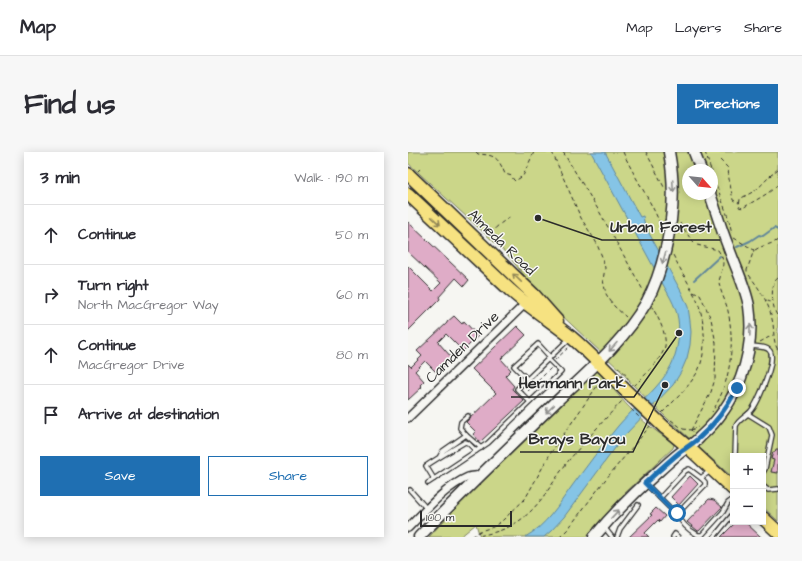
<!DOCTYPE html>
<meta charset="utf-8">
<style>
body{margin:0;font-family:"Architects Daughter",sans-serif;background:#f7f7f7;color:#2b2b33}
.controls{position:absolute;right:12px;bottom:12px;display:grid;overflow:hidden;border-radius:0px;box-shadow:0 2px 10px #0003}
.controls button{width:36px;height:36px;display:grid;place-items:center;padding:0;border:0;border-bottom:1px solid #e1e1e2;background:#fff;color:#2b2b33;font:20px sans-serif}
.compass{position:absolute;left:274px;top:12px;width:36px;height:36px;border-radius:50%;background:#fff;box-shadow:0 2px 10px #0003;rotate:117deg}
.scale{position:absolute;left:12px;bottom:10px;width:92px;box-sizing:border-box;padding-left:4px;border:2px solid #2b2b2b;border-top:0;font-size:11px;line-height:14px;white-space:nowrap;color:#2b2b2b;-webkit-text-stroke:3px #f6f6f2;paint-order:stroke}
.stop{position:absolute;width:12px;height:12px;margin:-9px;border:3px solid #1f6fb2;border-radius:50%;background:#fff}
.stop.end{background:#1f6fb2;border-color:#fff;box-shadow:0 1px 4px #0008}
.list{margin:0;padding:0;list-style:none}
h2{display:flex;justify-content:space-between;align-items:center;height:52px;margin:0;padding:0 16px;font-size:17px}
h2 small{font-size:13px;font-weight:400;color:#7c7c81}
.list li{display:grid;grid-template-columns:26px 1fr auto;gap:12px;align-items:center;box-sizing:border-box;height:60px;padding:0 16px;border-top:1px solid #e1e1e2}
.list b{display:block;font-size:15px;white-space:nowrap}
.list p{margin:0;font-size:13px;white-space:nowrap;color:#7c7c81}
.list em{font-size:13px;font-style:normal;color:#7c7c81}
.actions{display:flex;gap:8px;padding:12px 16px}
.actions a{flex:1;padding:9px 0;border:1px solid #1f6fb2;border-radius:0px;text-align:center;font-size:14px;color:#1f6fb2}
.actions .main{background:#1f6fb2;color:#fff}
.icon{flex:none;width:22px;height:22px;fill:none;stroke:currentColor;stroke-width:2;stroke-linecap:round;stroke-linejoin:round}
.map{position:relative;flex:none;width:370px;height:385px;overflow:hidden;border-radius:0px}
header{display:flex;align-items:center;gap:24px;box-sizing:border-box;height:56px;padding:0 20px;background:#fff;border-bottom:1px solid #e1e1e2}
header strong{font-size:19px}
nav{display:flex;gap:22px;margin-inline-start:auto;font-size:14px}
.intro{display:flex;align-items:center;justify-content:space-between;box-sizing:border-box;height:96px;padding:0 24px}
h1{margin:0;font-size:28px}
.button{padding:10px 18px;border-radius:0px;background:#1f6fb2;color:#fff;font-size:14px;font-weight:700}
main{display:flex;gap:24px;padding:0 24px}
aside{flex:1;background:#fff;border-radius:0px;box-shadow:0 2px 10px #0003}
.map>svg:first-child{display:block}
</style>
<header>
<strong>Map</strong>
<nav><a>Map</a><a>Layers</a><a>Share</a></nav>
</header>
<div class="intro"><h1>Find us</h1><a class="button">Directions</a></div>
<main>
<aside>
<h2>3 min<small>Walk · 190 m</small></h2>
<ul class="list">
<li><svg class="icon" aria-label="ahead" viewBox="0 0 24 24"><path d="M12 20V5M6 11l6-6 6 6"/></svg><div><b>Continue</b></div><em>50 m</em></li>
<li><svg class="icon" aria-label="right" viewBox="0 0 24 24"><path d="M7 20v-9h11M14 6l5 5-5 5"/></svg><div><b>Turn right</b><p>North MacGregor Way</p></div><em>60 m</em></li>
<li><svg class="icon" aria-label="ahead" viewBox="0 0 24 24"><path d="M12 20V5M6 11l6-6 6 6"/></svg><div><b>Continue</b><p>MacGregor Drive</p></div><em>80 m</em></li>
<li><svg class="icon" aria-label="arrive" viewBox="0 0 24 24"><path d="M6 21V4h12l-3 4 3 4H6"/></svg><div><b>Arrive at destination</b></div></li>
</ul>
<div class="actions"><a class="main">Save</a><a>Share</a></div>
</aside>
<div class="map">
<svg width="370" height="385" viewBox="0 0 370 385">
<rect width="100%" height="100%" fill="#f6f6f2"/>
<filter id="ink" filterUnits="userSpaceOnUse"><feTurbulence type="fractalNoise" baseFrequency=".025" numOctaves="2"/><feDisplacementMap in="SourceGraphic" scale="8" xChannelSelector="R" yChannelSelector="G"/><feConvolveMatrix kernelMatrix="1 2 1 2 8 2 1 2 1" color-interpolation-filters="sRGB"/></filter>
<g filter="url(#ink)">
<g fill="#cbd689" stroke="#7b805a" fill-rule="evenodd">
<path d="M0 0H370V369L355 355V304H325V326L261 268 224 232 214 220 132 143 99 102 0 11ZM280 18H304V42H280Z"/>
<path d="M188 219H191C203 234 214 249 228 262 239 273 252 282 265 291L266 293 265 296 217 341 178 385H72L68 372 52 385H21L39 365Z"/>
</g>
<path fill="#85c4e6" stroke="#61879b" d="M183 0H197L232 65 235 64 237 74 274 141 280 155 282 169 283 180 282 193 279 206 273 220 265 233 216 284 156 365 143 379 136 385H117C138 374 151 352 164 334 179 314 194 293 210 274 228 253 255 234 265 209 270 196 272 181 270 167 269 160 266 153 263 147Z"/>
<g fill="none" stroke-linecap="round" stroke-linejoin="round">
<g stroke="#61879b" stroke-width="2">
<path d="M329 95 342 89 351 83 355 84 366 76 370 78"/>
<path d="M286 128 312 104"/>
</g>
</g>
<g fill="#dfacc7" stroke="#2b2b2b">
<path d="M0 70 61 128 56 134 48 126 31 145 32 147 0 179V114L25 139 33 131 0 100Z"/>
<path d="M46 164 54 172 56 169 70 184 55 199 38 182 30 190 44 206 34 216 35 217 30 222 17 209 7 219 16 229 12 233 14 235 0 248V212L3 215 14 204 9 199 39 171V170Z"/>
<path d="M109 174 118 183 93 207 103 218 97 224 106 234 104 237 116 249 72 290 65 282 68 280 58 270 88 241 64 217Z"/>
<path d="M368 297H370V321L363 320 366 308 363 307 365 300H367Z"/>
<path d="M282 324 290 332 271 353 263 345Z"/>
<path d="M301 347 306 348 314 355 291 379H290L279 370Z"/>
<path d="M248 356 257 364 252 370 250 368 237 381 241 385H221L244 363 242 362Z"/>
<path d="M328 370H337L353 385H313Z"/>
</g>
<g fill="none" stroke-linecap="round" stroke-linejoin="round">
<defs>
<g id="service">
<path d="M119 227 106 214 130 192 142 205"/>
<path d="M122 250 109 237 162 186"/>
<path d="M340 262 361 275 364 283 357 317 355 320"/>
<path d="M58 283 52 276 53 270 60 264"/>
<path d="M32 304 35 299 58 283 73 296"/>
<path d="M327 304 328 274C331 267 338 265 343 259 350 251 370 205 361 198 357 194 348 195 343 194"/>
<path d="M26 327 18 314C31 305 44 298 57 290L60 291 68 299"/>
<path d="M20 331 80 291 153 220 140 207"/>
<path d="M238 332 252 346 277 319 281 317 293 326 302 319"/>
<path d="M355 334 360 338 370 337"/>
<path d="M2 338 19 357"/>
<path d="M252 346 266 360 269 361 273 358 297 333V330L293 326"/>
<path d="M269 361C273 371 280 378 290 383H294L315 360 320 351 325 347"/>
<path d="M196 375 204 385"/>
<path d="M209 385 212 377 230 353"/>
<path d="M265 385 267 382 270 385"/>
<path d="M306 385 325 362"/>
</g>
<g id="minor">
<path d="M0 266 120 149"/>
<path d="M0 376C17 359 37 335 60 325 64 324 69 324 73 323"/>
</g>
<g id="secondary">
<path d="M261 0C265 22 266 45 263 68"/>
<path d="M286 0 293 18"/>
<path d="M11 385C56 338 104 293 150 248 182 218 216 189 238 151"/>
<path d="M186 385C206 361 229 338 252 318 259 312 266 305 273 300 279 295 287 291 292 285 329 252 348 203 341 154 337 133 327 114 320 94 313 77 308 59 302 42"/>
</g>
<g id="primary">
<path d="M0 22 126 143 149 169"/>
<path d="M0 42 102 138C121 155 143 169 163 185 182 201 199 219 216 237"/>
<path d="M256 275 280 295 325 337"/>
<path d="M355 366 370 380"/>
</g>
</defs>
<use href="#service" stroke="#2b2b2b" stroke-width="6"/>
<use href="#minor" stroke="#2b2b2b" stroke-width="10"/>
<use href="#secondary" stroke="#2b2b2b" stroke-width="13"/>
<use href="#primary" stroke="#2b2b2b" stroke-width="15"/>
<g stroke="#2b2b2b" stroke-width="1" stroke-dasharray="4 3" stroke-linecap="butt">
<path d="M68 0 70 2C87 3 90 5 97 22L104 24 105 27 107 29 115 24 126 0"/>
<path d="M144 0 173 66 188 90 195 107 197 116 195 128 198 142 206 154 218 165"/>
<path d="M155 0 191 59 235 138"/>
<path d="M215 0C226 25 243 48 253 74"/>
<path d="M238 0 256 35"/>
<path d="M297 0 303 18"/>
<path d="M312 8 320 16 321 27 325 48 331 51"/>
<path d="M370 17C362 23 356 31 349 37 344 41 338 43 332 47L331 55 335 56C345 49 362 42 370 32"/>
<path d="M10 19 13 16"/>
<path d="M304 21 320 65 324 81"/>
<path d="M272 71 282 86 289 93 310 98C316 107 316 111 313 121 313 124 311 127 311 130 312 140 318 149 320 159 327 193 323 230 304 260"/>
<path d="M82 81 92 72 103 64"/>
<path d="M326 86 346 98 339 118V120"/>
<path d="M347 98C354 93 363 93 370 88"/>
<path d="M341 123C351 136 361 151 364 167 367 178 364 188 370 198"/>
<path d="M370 126C361 132 364 157 370 165"/>
<path d="M358 148 364 151"/>
<path d="M352 190 365 183"/>
<path d="M147 208 161 195"/>
<path d="M210 215 215 219 223 231"/>
<path d="M226 234C235 225 255 206 257 194 259 182 250 165 244 155"/>
<path d="M120 239 143 216"/>
<path d="M254 261C267 248 281 235 290 219 300 198 297 164 287 144 280 130 272 117 265 103"/>
<path d="M263 268 275 277 283 278 285 280"/>
<path d="M283 278 290 275"/>
<path d="M283 278 303 240 307 227 308 191 303 167 295 149 292 143 285 140"/>
<path d="M64 385 72 379 85 375 95 368 117 347 142 302 194 227"/>
<path d="M65 385C79 382 93 380 106 372 131 358 144 330 161 308 178 288 196 268 214 249"/>
<path d="M152 385 160 377 197 328 223 297 242 274"/>
</g>
<use href="#service" stroke="#f6f6f2" stroke-width="3.5"/>
<use href="#minor" stroke="#f6f6f2" stroke-width="7"/>
<use href="#secondary" stroke="#f6f6f2" stroke-width="10"/>
<use href="#primary" stroke="#f6e281" stroke-width="12"/>
<defs>
<path id="secondary-bridge" d="M238 151C252 125 259 97 263 68"/>
<path id="primary-bridge" d="M216 237 256 275"/>
</defs>
<use href="#secondary-bridge" stroke="#2b2b2b" stroke-width="13" stroke-linecap="butt"/>
<use href="#primary-bridge" stroke="#2b2b2b" stroke-width="15" stroke-linecap="butt"/>
<path stroke="#2b2b2b" stroke-width="1" stroke-dasharray="4 3" stroke-linecap="butt" d="M223 257 233 267"/>
<use href="#secondary-bridge" stroke="#f6f6f2" stroke-width="10"/>
<use href="#primary-bridge" stroke="#f6e281" stroke-width="12"/>
</g>
<defs><path id="oneway-shaft" d="M-6 0H5M1.5-3L5.5 0L1.5 3" fill="none" stroke-width="1.6" stroke-linecap="round" stroke-linejoin="round"/></defs>
<g stroke="#90908e">
<use href="#oneway-shaft" transform="translate(265 34) rotate(87)"/>
<use href="#oneway-shaft" transform="translate(256 106) rotate(106)"/>
<use href="#oneway-shaft" transform="translate(342 178) rotate(-88)"/>
<use href="#oneway-shaft" transform="translate(205 195) rotate(132)"/>
<use href="#oneway-shaft" transform="translate(142 257) rotate(136)"/>
<use href="#oneway-shaft" transform="translate(207 362) rotate(-47)"/>
</g>
<g stroke="#908656">
<use href="#oneway-shaft" transform="translate(28 69) rotate(43)"/>
<use href="#oneway-shaft" transform="translate(109 126) rotate(-136)"/>
</g>
</g>
<g fill="none" stroke-linecap="round" stroke-linejoin="round" filter="url(#ink)">
<path stroke="#1f6fb2" stroke-width="5" d="M269 361 266 360 237 331C248 321 260 310 272 300 279 295 286 291 292 285 308 271 320 254 329 236"/>
</g>
<g text-anchor="middle" stroke-width="3" stroke-linejoin="round" paint-order="stroke">
<g font-size="15" fill="#2b2b2b" stroke="#f6f6f2">
<text transform="translate(94 90) rotate(44)" y="5">Almeda Road</text>
<text transform="translate(54 195) rotate(-44)" y="5">Camden Drive</text>
</g>
</g>
<path fill="none" stroke="#2b2b2b" stroke-width="1.5" d="M130 66L194 88H312M271 181L226 245H103M257 233L225 300H112"/>
<g fill="#2b2b2b" stroke="#f6f6f2" stroke-width="1.5">
<circle cx="130" cy="66" r="4"/>
<circle cx="271" cy="181" r="4"/>
<circle cx="257" cy="233" r="4"/>
</g>
<g font-size="16" text-anchor="middle" font-weight="bold" fill="#2b2b2b" stroke="#f6f6f2" stroke-width="3" stroke-linejoin="round" paint-order="stroke">
<text x="253" y="80">Urban Forest</text>
<text x="164" y="236">Hermann Park</text>
<text x="169" y="292">Brays Bayou</text>
</g>
</svg>
<div class="controls">
<button>+</button>
<button>−</button>
</div>
<svg class="compass" viewBox="-18 -18 36 36"><path d="M0-13l5 13h-10z" fill="#e53935"/><path d="M0 13l5-13h-10z" fill="#7c7c81"/></svg>
<div class="scale">100 m</div>
<div class="stop" style="left:269px;top:361px"></div>
<div class="stop end" style="left:329px;top:236px"></div>
</div>
</main>
